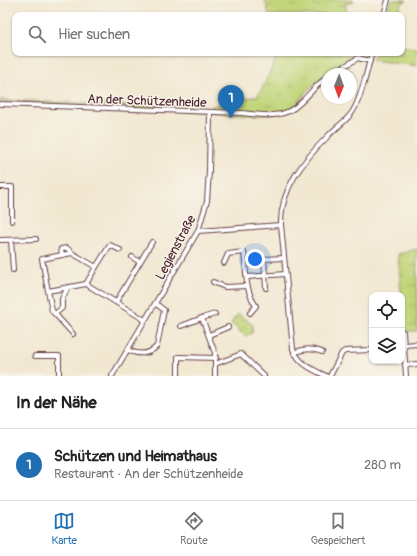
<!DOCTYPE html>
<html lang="de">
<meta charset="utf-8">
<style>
body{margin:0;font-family:Pangolin,sans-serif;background:#f2f2f2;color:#222}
.controls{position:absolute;right:12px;bottom:12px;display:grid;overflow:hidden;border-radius:8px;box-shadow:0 1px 3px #0004}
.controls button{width:36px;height:36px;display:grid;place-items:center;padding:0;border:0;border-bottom:1px solid #e0e0e0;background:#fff;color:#222;font:20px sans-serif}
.compass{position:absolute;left:321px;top:68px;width:36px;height:36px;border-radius:50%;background:#fff;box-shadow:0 1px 3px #0004;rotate:181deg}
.you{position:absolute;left:255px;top:259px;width:14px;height:14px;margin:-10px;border:3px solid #fff;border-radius:50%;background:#1a73e8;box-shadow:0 0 0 6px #1a73e833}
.badge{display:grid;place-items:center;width:26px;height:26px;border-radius:50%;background:#1f6fb2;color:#fff;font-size:13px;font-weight:700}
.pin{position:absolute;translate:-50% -33px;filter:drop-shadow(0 1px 2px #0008)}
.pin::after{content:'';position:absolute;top:21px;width:14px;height:12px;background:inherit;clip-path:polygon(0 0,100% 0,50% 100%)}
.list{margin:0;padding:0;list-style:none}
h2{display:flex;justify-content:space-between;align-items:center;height:52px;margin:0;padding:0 16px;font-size:17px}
h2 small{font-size:13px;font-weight:400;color:#767676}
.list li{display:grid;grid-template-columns:26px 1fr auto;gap:12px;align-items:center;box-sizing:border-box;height:72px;padding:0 16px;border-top:1px solid #e0e0e0}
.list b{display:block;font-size:15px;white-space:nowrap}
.list p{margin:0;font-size:13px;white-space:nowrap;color:#767676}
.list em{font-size:13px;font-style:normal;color:#767676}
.icon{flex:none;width:22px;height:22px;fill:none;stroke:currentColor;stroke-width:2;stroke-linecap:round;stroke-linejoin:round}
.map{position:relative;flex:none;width:417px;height:376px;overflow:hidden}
.search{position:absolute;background:#fff;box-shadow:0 1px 3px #0004;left:12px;right:12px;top:12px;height:44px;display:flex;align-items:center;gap:10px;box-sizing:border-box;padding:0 14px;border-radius:8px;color:#767676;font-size:15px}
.sheet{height:124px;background:#fff}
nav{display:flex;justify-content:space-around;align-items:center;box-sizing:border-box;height:56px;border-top:1px solid #e0e0e0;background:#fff;font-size:11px;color:#767676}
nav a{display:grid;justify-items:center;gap:2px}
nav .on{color:#1f6fb2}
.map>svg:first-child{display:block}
</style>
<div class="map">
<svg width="417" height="376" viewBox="0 0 417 376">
<defs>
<pattern id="grass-tufts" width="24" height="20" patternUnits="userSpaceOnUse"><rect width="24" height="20" fill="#c1d579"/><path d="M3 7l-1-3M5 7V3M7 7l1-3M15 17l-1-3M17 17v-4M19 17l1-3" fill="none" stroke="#a7b669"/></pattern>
<pattern id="park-crowns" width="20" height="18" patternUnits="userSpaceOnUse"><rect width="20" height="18" fill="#c1d579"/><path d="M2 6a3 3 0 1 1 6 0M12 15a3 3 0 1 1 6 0" fill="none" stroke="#a7b669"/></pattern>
</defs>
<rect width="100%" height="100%" fill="#f7f3e8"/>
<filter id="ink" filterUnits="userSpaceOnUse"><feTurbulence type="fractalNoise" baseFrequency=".025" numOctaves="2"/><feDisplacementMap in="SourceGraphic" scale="8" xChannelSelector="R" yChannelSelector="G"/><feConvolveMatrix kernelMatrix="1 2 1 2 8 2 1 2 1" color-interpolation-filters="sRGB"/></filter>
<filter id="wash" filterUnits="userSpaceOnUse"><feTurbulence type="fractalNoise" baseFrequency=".012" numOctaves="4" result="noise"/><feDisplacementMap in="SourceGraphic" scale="16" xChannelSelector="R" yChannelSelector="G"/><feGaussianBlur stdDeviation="0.9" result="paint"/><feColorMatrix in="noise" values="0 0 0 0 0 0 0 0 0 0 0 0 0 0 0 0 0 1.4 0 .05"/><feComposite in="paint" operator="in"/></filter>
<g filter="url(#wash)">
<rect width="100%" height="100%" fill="#f2e8d2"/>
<g fill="url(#grass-tufts)" stroke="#867a52">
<path d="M265 0H353L354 2 345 4 348 15H269Z"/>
<path d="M391 0H407L401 4 397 15H386Z"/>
<path d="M402 46 417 48V66L373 60 375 53H402Z"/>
<path d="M276 53H344L354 59C340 67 327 74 315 83 305 91 299 105 287 111 267 119 234 113 213 112L211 106 257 96 262 89 275 61Z"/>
<path d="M0 100 206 108V111L0 102Z"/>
<path d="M417 249V331H404L398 254Z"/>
</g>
<path fill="url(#park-crowns)" stroke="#867a52" d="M238 314 253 325 252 333 245 336 231 323Z"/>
</g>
<g filter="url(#ink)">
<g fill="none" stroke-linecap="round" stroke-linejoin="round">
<defs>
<g id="minor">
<path d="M384 15 388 0"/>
<path d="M332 74 358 58 370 61"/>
<path d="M0 104 241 113C262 115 284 120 300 103 310 94 316 85 327 77"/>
<path d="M0 187H12V221"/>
<path d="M198 231 281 225"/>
<path d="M0 240 36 239"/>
<path d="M11 240 13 270"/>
<path d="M62 255 61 249 67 248 72 253"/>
<path d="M140 262 152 242"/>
<path d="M224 263 228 254 244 252C247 273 244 288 256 306L250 313"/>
<path d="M247 277 285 274"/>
<path d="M213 282 225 287 246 286"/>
<path d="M86 284 96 267"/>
<path d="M68 287 62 299V308L55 314 52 311 48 291 86 284 145 320"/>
<path d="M266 288 264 259 284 258"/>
<path d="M48 291 42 259 72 253 96 267 110 245 120 250"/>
<path d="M116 302 140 262 132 257"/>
<path d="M55 314 73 334"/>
<path d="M202 318 215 314"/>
<path d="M181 326 202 318 215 353V376"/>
<path d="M403 332 406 376"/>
<path d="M209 335 228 327"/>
<path d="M404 345 417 344"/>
<path d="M128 350C138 355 149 355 157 346L164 310 155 303"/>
<path d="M294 353C304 348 312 348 322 352"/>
<path d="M35 356H59V376"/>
<path d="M215 364 241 354 264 376"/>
<path d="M405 365 417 364"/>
<path d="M112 376 198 231 207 201 209 171 210 113"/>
<path d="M178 376V357L216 358"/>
<path d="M326 376C312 369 300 365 293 349L281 225C280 188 304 160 329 135 336 127 347 121 353 111 363 94 366 72 372 53"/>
<path d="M330 376 342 353 345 351 372 350"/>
</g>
</defs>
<use href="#minor" stroke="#633d44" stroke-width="6"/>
<use href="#minor" stroke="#fff" stroke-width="4"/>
</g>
</g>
<g text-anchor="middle" stroke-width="3" stroke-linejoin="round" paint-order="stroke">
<g font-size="13" fill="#4a1f2b" stroke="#f7f3e8">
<text transform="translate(147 100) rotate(2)" y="5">An der Schützenheide</text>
<text transform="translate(175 247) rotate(-62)" y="5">Legienstraße</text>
</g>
</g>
</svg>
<div class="controls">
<button><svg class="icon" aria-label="locate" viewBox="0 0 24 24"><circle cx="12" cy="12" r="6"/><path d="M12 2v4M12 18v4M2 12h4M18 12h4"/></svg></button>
<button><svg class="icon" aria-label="layers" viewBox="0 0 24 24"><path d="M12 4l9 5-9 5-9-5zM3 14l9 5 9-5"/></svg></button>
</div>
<svg class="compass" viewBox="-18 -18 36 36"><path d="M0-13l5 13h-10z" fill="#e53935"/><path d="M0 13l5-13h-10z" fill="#767676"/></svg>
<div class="you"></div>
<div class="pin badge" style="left:231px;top:118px">1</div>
<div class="search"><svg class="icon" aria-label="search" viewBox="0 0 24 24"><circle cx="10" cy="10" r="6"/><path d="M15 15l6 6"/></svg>Hier suchen</div>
</div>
<section class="sheet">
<h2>In der Nähe<small></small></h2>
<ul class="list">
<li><span class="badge">1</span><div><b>Schützen und Heimathaus</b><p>Restaurant · An der Schützenheide</p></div><em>280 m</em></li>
</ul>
</section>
<nav>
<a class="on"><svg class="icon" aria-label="map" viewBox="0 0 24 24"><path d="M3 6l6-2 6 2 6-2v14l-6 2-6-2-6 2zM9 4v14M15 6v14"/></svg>Karte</a>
<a><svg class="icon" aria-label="directions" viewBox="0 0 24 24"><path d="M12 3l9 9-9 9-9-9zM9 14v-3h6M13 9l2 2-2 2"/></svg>Route</a>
<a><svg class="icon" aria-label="saved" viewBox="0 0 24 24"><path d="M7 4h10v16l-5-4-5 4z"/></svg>Gespeichert</a>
</nav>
